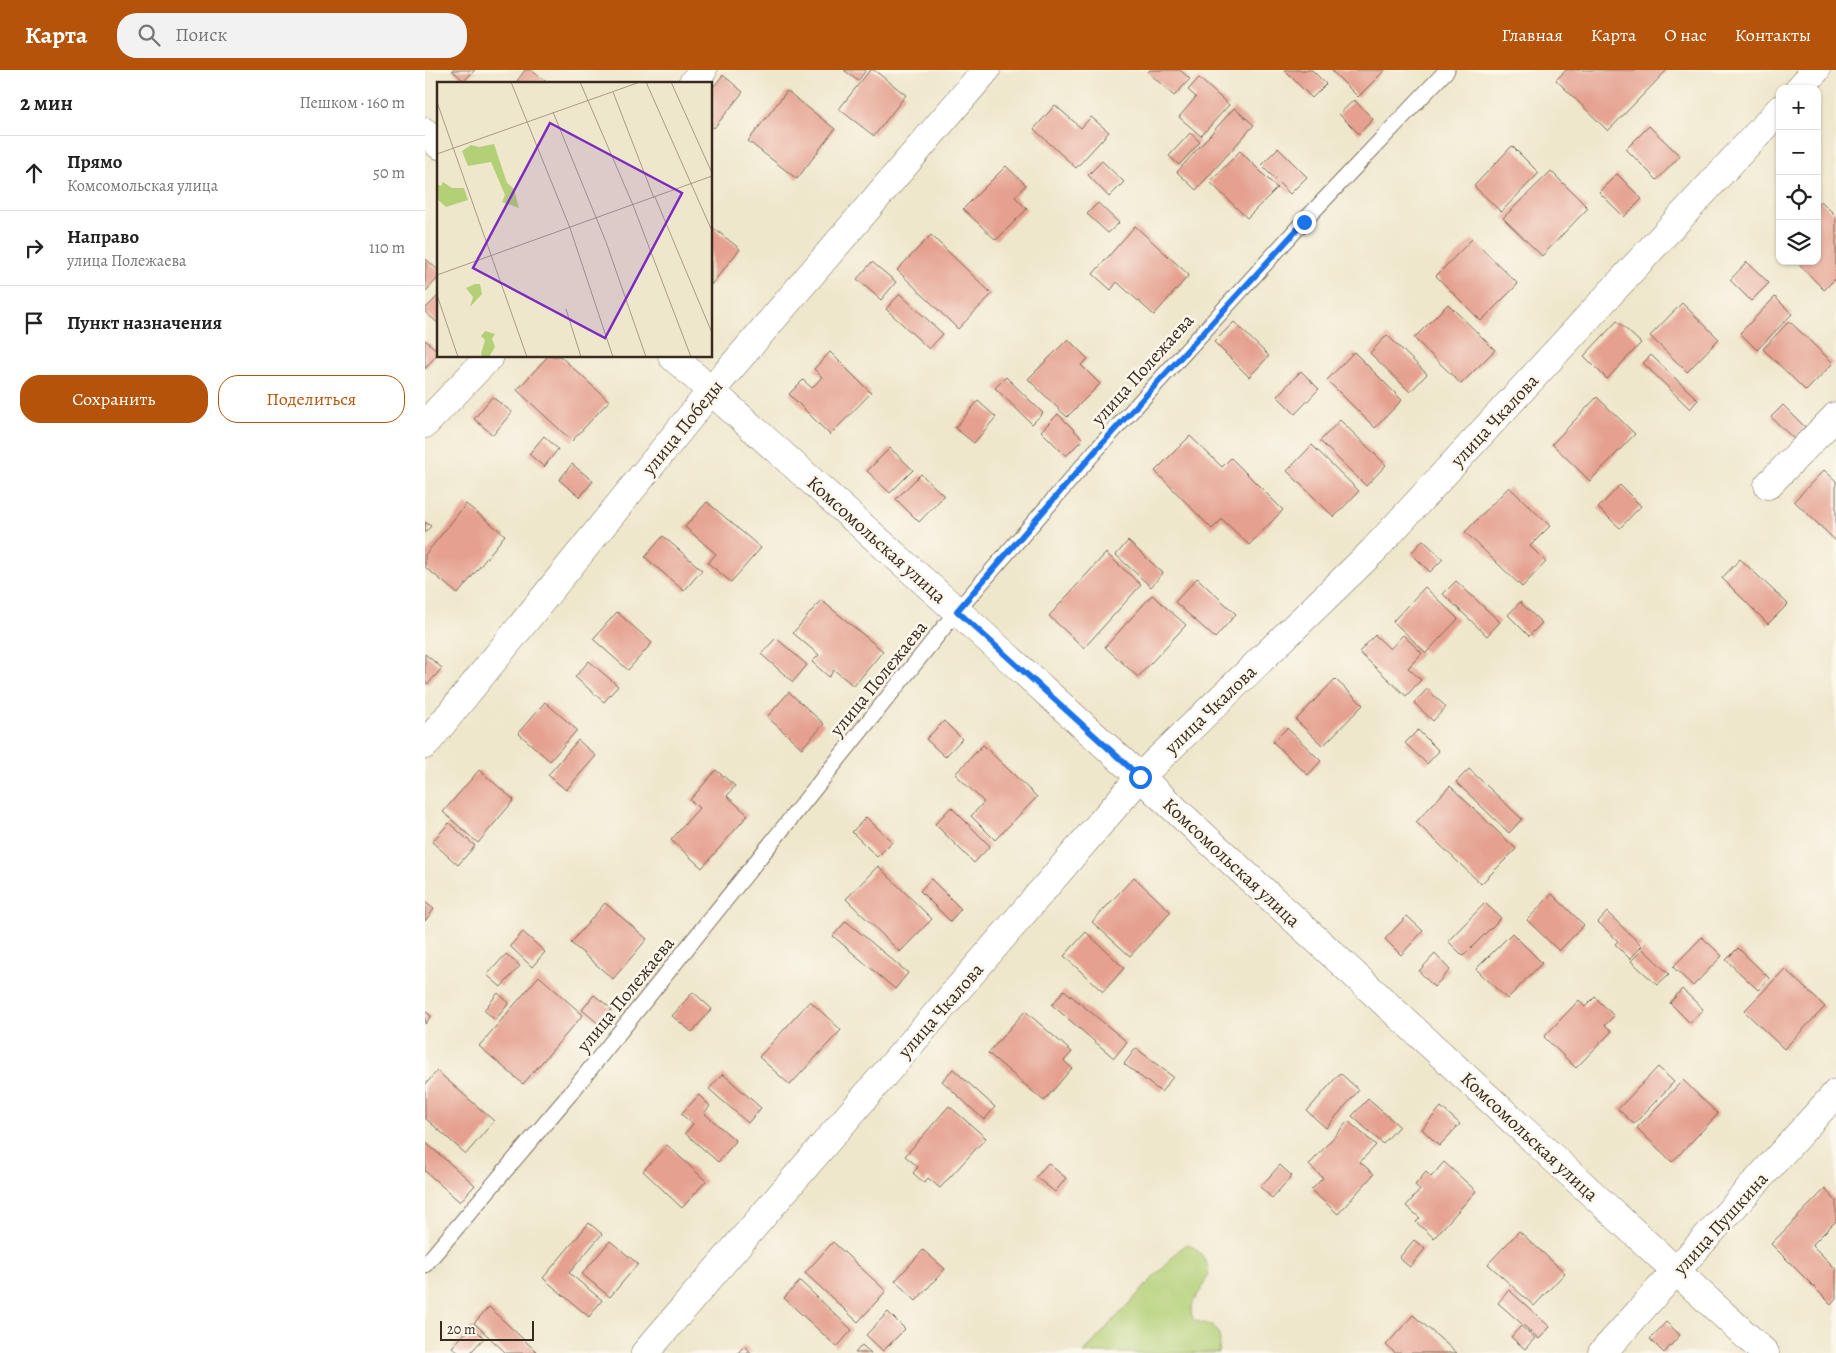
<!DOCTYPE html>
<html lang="ru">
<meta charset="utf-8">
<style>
body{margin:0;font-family:Alegreya,serif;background:#f2f2f2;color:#222}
.controls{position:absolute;right:15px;top:15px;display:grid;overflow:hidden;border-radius:10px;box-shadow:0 1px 4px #0004}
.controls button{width:45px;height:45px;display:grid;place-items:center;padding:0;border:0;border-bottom:1px solid #e0e0e0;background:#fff;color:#222;font:25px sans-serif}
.scale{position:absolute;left:15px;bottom:12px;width:94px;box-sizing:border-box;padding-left:5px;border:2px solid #3b2a1e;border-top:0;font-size:14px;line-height:18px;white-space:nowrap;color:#3b2a1e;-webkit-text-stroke:4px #fbf7ec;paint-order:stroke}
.stop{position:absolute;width:15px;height:15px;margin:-11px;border:4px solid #1a73e8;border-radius:50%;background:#fff}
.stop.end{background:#1a73e8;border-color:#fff;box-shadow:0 1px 5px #0008}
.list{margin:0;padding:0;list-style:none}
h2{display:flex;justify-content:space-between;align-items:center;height:65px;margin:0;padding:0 20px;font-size:21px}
h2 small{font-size:16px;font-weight:400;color:#767676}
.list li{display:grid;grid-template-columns:32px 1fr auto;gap:15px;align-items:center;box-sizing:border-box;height:75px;padding:0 20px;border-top:1px solid #e0e0e0}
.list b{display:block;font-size:19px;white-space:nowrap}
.list p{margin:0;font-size:16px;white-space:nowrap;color:#767676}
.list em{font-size:16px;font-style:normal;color:#767676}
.actions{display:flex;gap:10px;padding:15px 20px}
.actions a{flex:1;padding:11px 0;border:1px solid #b45309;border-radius:20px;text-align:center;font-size:18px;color:#b45309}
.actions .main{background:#b45309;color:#fff}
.icon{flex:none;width:28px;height:28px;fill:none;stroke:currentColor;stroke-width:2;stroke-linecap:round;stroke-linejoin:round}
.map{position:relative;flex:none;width:1411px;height:1283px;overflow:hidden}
header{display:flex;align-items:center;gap:30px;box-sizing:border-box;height:70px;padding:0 25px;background:#b45309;color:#fff}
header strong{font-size:24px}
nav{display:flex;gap:28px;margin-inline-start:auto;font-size:18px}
.search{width:350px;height:45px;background:#f2f2f2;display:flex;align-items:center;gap:12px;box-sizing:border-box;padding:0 18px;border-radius:20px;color:#767676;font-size:19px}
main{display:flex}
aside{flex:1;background:#fff}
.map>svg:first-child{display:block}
</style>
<header>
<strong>Карта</strong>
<div class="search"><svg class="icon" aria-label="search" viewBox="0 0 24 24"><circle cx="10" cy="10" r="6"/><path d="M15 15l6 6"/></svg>Поиск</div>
<nav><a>Главная</a><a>Карта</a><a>О нас</a><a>Контакты</a></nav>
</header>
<main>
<aside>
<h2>2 мин<small>Пешком · 160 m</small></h2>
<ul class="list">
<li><svg class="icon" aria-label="ahead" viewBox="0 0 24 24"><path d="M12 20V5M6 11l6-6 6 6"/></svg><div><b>Прямо</b><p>Комсомольская улица</p></div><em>50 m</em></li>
<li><svg class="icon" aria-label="right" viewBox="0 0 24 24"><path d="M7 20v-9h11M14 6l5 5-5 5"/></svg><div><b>Направо</b><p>улица Полежаева</p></div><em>110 m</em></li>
<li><svg class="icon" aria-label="arrive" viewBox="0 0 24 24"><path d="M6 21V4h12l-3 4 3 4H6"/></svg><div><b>Пункт назначения</b></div></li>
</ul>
<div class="actions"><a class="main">Сохранить</a><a>Поделиться</a></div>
</aside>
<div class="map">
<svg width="1411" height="1283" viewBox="0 0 1411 1283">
<rect width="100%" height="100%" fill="#fbf7ec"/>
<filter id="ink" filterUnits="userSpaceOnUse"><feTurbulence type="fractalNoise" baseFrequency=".02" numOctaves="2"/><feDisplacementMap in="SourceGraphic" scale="10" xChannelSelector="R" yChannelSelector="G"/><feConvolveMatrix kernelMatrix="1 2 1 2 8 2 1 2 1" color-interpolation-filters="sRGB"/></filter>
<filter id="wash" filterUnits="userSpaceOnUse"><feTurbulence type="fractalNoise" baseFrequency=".0096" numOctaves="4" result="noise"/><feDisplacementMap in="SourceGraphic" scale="20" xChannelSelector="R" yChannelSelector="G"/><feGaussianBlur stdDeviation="1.12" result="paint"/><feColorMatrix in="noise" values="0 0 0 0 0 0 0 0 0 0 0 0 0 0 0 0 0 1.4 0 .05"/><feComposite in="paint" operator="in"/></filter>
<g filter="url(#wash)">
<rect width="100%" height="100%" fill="#efe7cc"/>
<path fill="#b3d077" stroke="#777d4a" d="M762 1174C774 1179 778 1187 784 1198 783 1204 781 1210 778 1216 774 1224 766 1232 766 1241 766 1263 801 1240 794 1283H658L756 1178Z"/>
<g id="blocks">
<g fill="#e5a08f">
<path d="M27 0H50L39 11Z"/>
<path d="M100 0H106L124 14H90Z"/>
<path d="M419 0H441L433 11Z"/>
<path d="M445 0H449L481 25 449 66 414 39Z"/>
<path d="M725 0H755L765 9 749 26 723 2Z"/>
<path d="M859 0H887L901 14 887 28Z"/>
<path d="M906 0H960L933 27Z"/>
<path d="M1141 0H1242L1183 61 1131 10Z"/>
<path d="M298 5 318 22 289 58 286 56V20Z"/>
<path d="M774 8 804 35 776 66 754 47 771 27 763 20Z"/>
<path d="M362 21 410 59 372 109 323 71Z"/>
<path d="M929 30 948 49 934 64 914 44Z"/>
<path d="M630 35 656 58 666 47 684 62 651 98 609 59Z"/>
<path d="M809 38 829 55 771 120 752 102Z"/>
<path d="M1224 56 1255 86 1232 110 1201 79Z"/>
<path d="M765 63 775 72 754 95 744 86Z"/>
<path d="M1087 76 1114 103 1076 142 1049 116Z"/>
<path d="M853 78 882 107 865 124 836 95Z"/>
<path d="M815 81 852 118 822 148 785 112Z"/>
<path d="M677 91 699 112 684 127 663 105Z"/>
<path d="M581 96 601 115 590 127 602 139 571 170 538 139Z"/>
<path d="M1126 101 1163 138 1117 186 1078 148Z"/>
<path d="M1192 104 1217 129 1199 147 1174 122Z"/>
<path d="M1396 131 1411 146V208L1399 220 1371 191H1392V134Z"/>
<path d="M673 133 694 153 683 163 662 144Z"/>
<path d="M286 156 315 179 286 215Z"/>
<path d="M710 156 764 205 729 245 692 212 686 220 668 204Z"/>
<path d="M506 165 567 224 533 259 472 200Z"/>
<path d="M1047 169 1093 214 1056 251 1011 206Z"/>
<path d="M1 189 14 201V207L0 222Z"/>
<path d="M447 192 471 212 456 230 432 209Z"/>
<path d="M1322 192 1344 213 1326 231 1305 210Z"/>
<path d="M475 224 518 264 504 279 461 239Z"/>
<path d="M14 225V254L0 242V239Z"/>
<path d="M1350 227 1367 244 1332 280 1315 263Z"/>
<path d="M1257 233 1294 269 1262 302 1225 266Z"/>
<path d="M1023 234 1070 280 1036 314 989 268Z"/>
<path d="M1192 251 1216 273 1182 309 1159 286Z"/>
<path d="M1364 251 1408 293 1381 321 1338 279Z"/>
<path d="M809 252 844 286 824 307 789 272Z"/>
<path d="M962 265 1002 304 985 322 945 283Z"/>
<path d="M643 269 663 289 656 295 675 314 642 347 603 309Z"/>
<path d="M0 270 14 282 0 299Z"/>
<path d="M405 282 446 323 405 365 364 324 378 310 387 318 397 307 389 299Z"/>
<path d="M929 282 977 330 950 358 902 310Z"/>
<path d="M1226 285 1273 330 1265 339 1218 293Z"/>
<path d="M123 286H135L184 331 147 371 92 320Z"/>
<path d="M876 301 894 319 870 344 852 326Z"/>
<path d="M581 307 618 343 607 354 570 318Z"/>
<path d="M67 327 87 342 68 365 49 349Z"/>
<path d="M1172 327 1210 364 1165 411 1127 374Z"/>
<path d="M553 331 571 347 549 373 530 358Z"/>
<path d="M1358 335 1380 357 1369 369 1346 347Z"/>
<path d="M633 344 658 369 641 386 616 361Z"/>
<path d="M915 350 961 395 941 416 895 371Z"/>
<path d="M119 366 133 379 119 397 104 384Z"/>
<path d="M765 366 797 397 806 388 858 440 824 475 797 449 787 459 730 401Z"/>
<path d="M887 375 934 421 909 447 862 401Z"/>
<path d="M465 378 488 400 465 423 442 401Z"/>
<path d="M147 394 168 411 155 427 134 410Z"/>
<path d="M1399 400 1411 411V471L1369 431Z"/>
<path d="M496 404 519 426 494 452 471 429Z"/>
<path d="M1195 415 1216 436 1195 458 1173 438Z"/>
<path d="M1084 417 1125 456 1105 476 1121 492 1097 517 1040 462Z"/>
<path d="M282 432 336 478 306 512 283 493 291 484 260 457Z"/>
<path d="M41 434 80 465 33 524 0 497V485Z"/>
<path d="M0 452 6 456 0 463Z"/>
<path d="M238 466 277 500 259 521 220 487Z"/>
<path d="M998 470 1018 489 1005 502 986 483Z"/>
<path d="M703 471 738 503 726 517 691 485Z"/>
<path d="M681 483 716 515 659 578 624 546Z"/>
<path d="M1315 489 1363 534 1343 554 1297 508Z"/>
<path d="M772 508 811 544 790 568 750 532Z"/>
<path d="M1031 511 1075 552 1062 566 1018 524Z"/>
<path d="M1000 517 1033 549 1001 583 968 551Z"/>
<path d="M727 525 761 555 713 607 680 577Z"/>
<path d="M396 530 458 581 429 616 409 600 404 607 387 592 394 585 368 563Z"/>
<path d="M1095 532 1117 553 1104 566 1083 545Z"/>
<path d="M192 542 227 573 203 600 168 569Z"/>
<path d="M950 565 965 579 978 565 997 583 983 598 996 610 981 626 934 582Z"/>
<path d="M351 568 382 595 368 612 336 584Z"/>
<path d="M0 584 17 598 3 614 0 612Z"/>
<path d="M164 591 193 616 179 632 150 607Z"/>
<path d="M910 609 938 635 898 676 871 650Z"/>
<path d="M1002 619 1021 637 1008 651 989 633Z"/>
<path d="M364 622 399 654 377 678 342 647Z"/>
<path d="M120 632 152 660 125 691 93 663Z"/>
<path d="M519 651 537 669 520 687 501 669Z"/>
<path d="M862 658 896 691 883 705 848 672Z"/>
<path d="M993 660 1014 681 1002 694 980 673Z"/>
<path d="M153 670 171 686 141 720 123 705Z"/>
<path d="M558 675 612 727 570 770 546 746 559 732 530 704Z"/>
<path d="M1044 699 1097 749 1084 763 1031 712Z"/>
<path d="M54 700 89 730 53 773 18 742Z"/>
<path d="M291 700 310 716 302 726 323 745 277 798 246 770 274 738 265 730Z"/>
<path d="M1025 716 1091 779 1056 814 991 752Z"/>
<path d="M526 737 565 776 549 793 510 754Z"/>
<path d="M441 747 467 772 452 787 427 762Z"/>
<path d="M24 753 50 776 33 795 7 772Z"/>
<path d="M453 796 507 849 475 882 421 829Z"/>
<path d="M709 807 746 842 705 886 667 852Z"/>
<path d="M506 809 536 839 525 851 495 821Z"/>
<path d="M1127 824 1159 855 1134 881 1102 850Z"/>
<path d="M0 832 9 839 0 851Z"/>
<path d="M180 833 222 869 188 909 146 873Z"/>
<path d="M1060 833 1076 848 1038 886 1023 871Z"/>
<path d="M1182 842 1217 876 1205 889 1190 874 1193 871 1173 852Z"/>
<path d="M982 846 998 861 976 885 960 869Z"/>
<path d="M421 851 483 903 470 919 408 866Z"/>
<path d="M98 862 120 882 107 897 85 876Z"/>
<path d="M661 862 699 898 678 922 639 886Z"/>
<path d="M1087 863 1117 893 1082 929 1051 899Z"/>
<path d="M1277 867 1297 886 1268 916 1248 897Z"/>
<path d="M1313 878 1344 908 1333 920 1301 890Z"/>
<path d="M1218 879 1244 904 1232 915 1206 891Z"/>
<path d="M81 884 95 896 76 917 62 905Z"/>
<path d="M1010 884 1025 900 1009 917 994 901Z"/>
<path d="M1360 899 1400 937 1359 979 1319 941Z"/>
<path d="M114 906 158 945 98 1014 54 976Z"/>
<path d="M1257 919 1278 939 1265 953 1245 933Z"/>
<path d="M639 920 702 972 689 988 627 935Z"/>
<path d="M268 922 287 939 267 962 247 946Z"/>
<path d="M73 923 84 933 70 950 59 940Z"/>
<path d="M169 925 187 939 174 954 157 940Z"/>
<path d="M1170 927 1189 946 1180 955 1187 961 1151 998 1119 967 1154 930 1160 937Z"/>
<path d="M385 931 416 960 365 1015 334 987Z"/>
<path d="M0 941 6 946 0 954Z"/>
<path d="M600 941 647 982 639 991 647 998 619 1031 563 983Z"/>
<path d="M711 978 748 1007 736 1022 699 994Z"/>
<path d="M1233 997 1249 1012 1209 1054 1193 1039Z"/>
<path d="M528 999 570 1037 559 1050 517 1011Z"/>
<path d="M12 1001 69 1051 41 1084 0 1048V1015Z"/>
<path d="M915 1003 934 1020 901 1058 882 1041Z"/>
<path d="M298 1004 336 1038 323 1053 284 1019Z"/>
<path d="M1258 1010 1293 1044 1247 1092 1212 1058Z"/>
<path d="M274 1025 285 1036 279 1043 311 1071 293 1092 260 1063 268 1054 256 1044Z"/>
<path d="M943 1029 974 1056 958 1074 927 1046Z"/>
<path d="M524 1036 561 1068 515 1118 503 1108 499 1113 488 1103 493 1097 480 1086Z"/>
<path d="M1016 1037 1035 1054 1014 1076 997 1059Z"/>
<path d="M923 1051 951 1075 935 1092 949 1104 913 1144 886 1120 898 1108 884 1095Z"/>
<path d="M0 1072 50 1115 35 1132 0 1101Z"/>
<path d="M242 1075 281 1111 257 1138 218 1101Z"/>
<path d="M1019 1092 1051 1121 1009 1168 991 1152 995 1148 981 1136 995 1120 990 1115 1001 1102 1006 1107Z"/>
<path d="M623 1093 641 1108 630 1122 611 1107Z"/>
<path d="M855 1095 867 1106 847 1128 835 1117Z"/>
<path d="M1400 1119 1411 1131V1151L1387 1175 1411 1199V1228L1406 1234 1346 1174Z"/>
<path d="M164 1153 177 1164 144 1203 177 1230 164 1247 118 1208Z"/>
<path d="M1094 1161 1140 1203 1109 1236 1063 1194Z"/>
<path d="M989 1170 1000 1179 985 1197 974 1188Z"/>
<path d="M185 1171 213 1194 185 1227 157 1204Z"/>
<path d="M408 1172 461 1221 433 1252 380 1203Z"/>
<path d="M498 1180 520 1199 491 1231 470 1211Z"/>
<path d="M375 1211 427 1260 412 1277 359 1228Z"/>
<path d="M1084 1220 1125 1257 1114 1269 1073 1233Z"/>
<path d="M64 1237 113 1283H81L49 1253Z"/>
<path d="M463 1242 480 1259 458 1281 441 1265Z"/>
<path d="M988 1245 1032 1283H970L961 1275Z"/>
<path d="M1241 1252 1255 1265 1239 1283 1225 1269Z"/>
<path d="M47 1256 59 1268 45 1283H34L27 1277Z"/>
<path d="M1096 1256 1110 1268 1100 1279 1086 1267Z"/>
<path d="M437 1275 446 1283H430Z"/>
<path d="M319 1276 327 1283H313Z"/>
</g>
</g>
</g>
<g filter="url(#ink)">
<use href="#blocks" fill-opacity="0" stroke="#7a6c5b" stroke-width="1"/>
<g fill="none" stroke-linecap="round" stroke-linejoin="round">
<defs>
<path id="service" d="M0 1195 145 1024 532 541 673 378 879 151 1022 0"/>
<g id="minor">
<path d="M267 14 278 0"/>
<path d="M1374 19 1391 0"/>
<path d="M0 62 14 75"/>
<path d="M247 286 532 541 715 707 1340 1283"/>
<path d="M0 354 65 286"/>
<path d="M1343 415 1411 346"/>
<path d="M0 675 286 321 561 0"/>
<path d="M220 1283 715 707 948 481 1355 39"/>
<path d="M1177 1283 1411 1023"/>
</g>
</defs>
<use href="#service" stroke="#7a6c5b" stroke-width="17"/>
<use href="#minor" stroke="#7a6c5b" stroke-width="29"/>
<use href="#service" stroke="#fff" stroke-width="15"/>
<use href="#minor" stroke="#fff" stroke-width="28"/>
</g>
</g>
<g fill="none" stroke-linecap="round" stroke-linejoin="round" filter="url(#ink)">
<path stroke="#1a73e8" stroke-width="6" d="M715 707 532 541 673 378 879 152"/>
</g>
<g text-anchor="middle" stroke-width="5" stroke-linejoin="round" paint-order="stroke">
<g font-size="19" fill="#3b2a1e" stroke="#fbf7ec">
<text transform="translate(717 299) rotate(-48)" y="7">улица Полежаева</text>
<text transform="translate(1069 350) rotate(-47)" y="7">улица Чкалова</text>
<text transform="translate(257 357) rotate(-51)" y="7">улица Победы</text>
<text transform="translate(452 469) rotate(42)" y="7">Комсомольская улица</text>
<text transform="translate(453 608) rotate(-51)" y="7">улица Полежаева</text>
<text transform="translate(785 639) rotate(-44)" y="7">улица Чкалова</text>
<text transform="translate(807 792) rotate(43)" y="7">Комсомольская улица</text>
<text transform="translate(200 924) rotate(-51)" y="7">улица Полежаева</text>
<text transform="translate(515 940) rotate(-49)" y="7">улица Чкалова</text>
<text transform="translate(1105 1066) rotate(43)" y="7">Комсомольская улица</text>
<text transform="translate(1295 1153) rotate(-48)" y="7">улица Пушкина</text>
</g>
</g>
<g transform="translate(12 12)">
<rect width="275" height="275" fill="#efe7cc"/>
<path d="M57 62 70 101 77 107 82 126 65 120 68 113 54 80 31 84 25 69 34 63 42 65ZM6 100 15 106H27L31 118 9 125 0 117V102L4 104ZM38 202H43L45 212 33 225 36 215 29 206ZM48 249 58 252 55 257 58 265 52 275H45L44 272 48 258 44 254Z" fill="#b3d077"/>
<path fill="none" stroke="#a79b86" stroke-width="1" d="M74 0 133 146 176 275M143 0 196 123 254 275M209 0 275 149M234 0 275 91M176 10 217 116M0 20 90 275M116 30 169 160 209 275M0 72 203 0M218 115 275 251M0 193 275 94M0 213 21 275M129 227 144 275"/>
<path fill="#7b2cbf" fill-opacity="0.15" stroke="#7b2cbf" stroke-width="2.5" d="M113 41 245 111 168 256 36 186Z"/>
<rect width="275" height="275" fill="none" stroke="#3b2a1e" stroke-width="2.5"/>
</g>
</svg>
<div class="controls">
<button>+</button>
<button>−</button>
<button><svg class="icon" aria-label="locate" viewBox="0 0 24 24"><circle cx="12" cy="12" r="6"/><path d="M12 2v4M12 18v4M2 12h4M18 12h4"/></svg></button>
<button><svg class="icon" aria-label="layers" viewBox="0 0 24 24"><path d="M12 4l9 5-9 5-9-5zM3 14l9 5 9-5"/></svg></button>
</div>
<div class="scale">20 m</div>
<div class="stop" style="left:715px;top:707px"></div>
<div class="stop end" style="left:879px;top:152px"></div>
</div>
</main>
